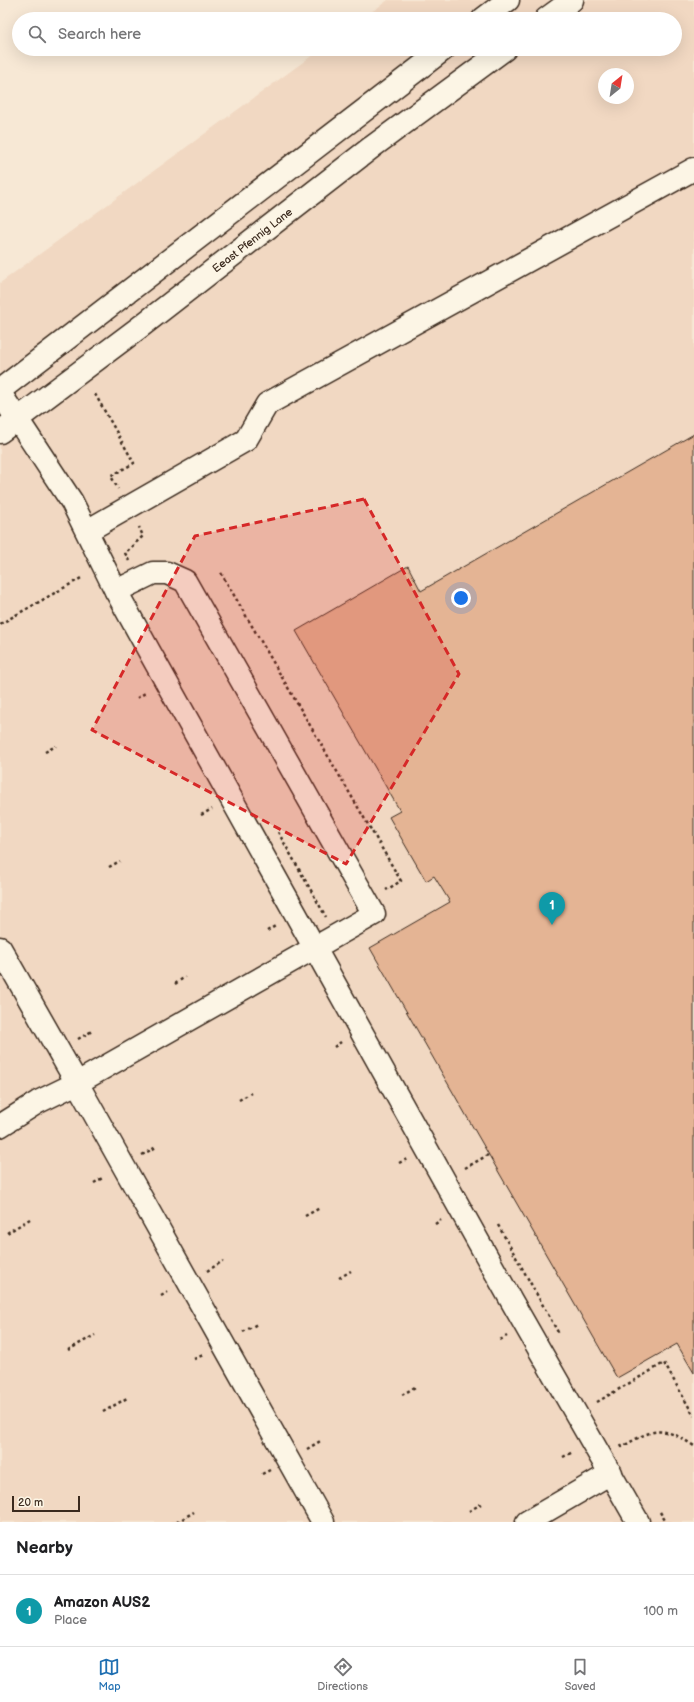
<!DOCTYPE html>
<style>
body{margin:0;font-family:"Balsamiq Sans",sans-serif;background:#f6f6f6;color:#202124}
.compass{position:absolute;left:598px;top:68px;width:36px;height:36px;border-radius:50%;background:#fff;box-shadow:0 4px 16px #0002;rotate:30deg}
.scale{position:absolute;left:12px;bottom:10px;width:68px;box-sizing:border-box;padding-left:4px;border:2px solid #3b2a1e;border-top:0;font-size:11px;line-height:14px;white-space:nowrap;color:#3b2a1e;-webkit-text-stroke:3px #fcf5e5;paint-order:stroke}
.you{position:absolute;left:461px;top:598px;width:14px;height:14px;margin:-10px;border:3px solid #fff;border-radius:50%;background:#1a73e8;box-shadow:0 0 0 6px #1a73e833}
.badge{display:grid;place-items:center;width:26px;height:26px;border-radius:50%;background:#1f6fb2;color:#fff;font-size:13px;font-weight:700}
.pin{position:absolute;translate:-50% -33px;filter:drop-shadow(0 1px 2px #0008)}
.pin::after{content:'';position:absolute;top:21px;width:14px;height:12px;background:inherit;clip-path:polygon(0 0,100% 0,50% 100%)}
.list{margin:0;padding:0;list-style:none}
h2{display:flex;justify-content:space-between;align-items:center;height:52px;margin:0;padding:0 16px;font-size:17px}
h2 small{font-size:13px;font-weight:400;color:#757577}
.list li{display:grid;grid-template-columns:26px 1fr auto;gap:12px;align-items:center;box-sizing:border-box;height:72px;padding:0 16px;border-top:1px solid #e0e0e0}
.list b{display:block;font-size:15px;white-space:nowrap}
.list p{margin:0;font-size:13px;white-space:nowrap;color:#757577}
.list em{font-size:13px;font-style:normal;color:#757577}
.icon{flex:none;width:22px;height:22px;fill:none;stroke:currentColor;stroke-width:2;stroke-linecap:round;stroke-linejoin:round}
.map{position:relative;flex:none;width:694px;height:1522px;overflow:hidden}
.search{position:absolute;background:#fff;box-shadow:0 4px 16px #0002;left:12px;right:12px;top:12px;height:44px;display:flex;align-items:center;gap:10px;box-sizing:border-box;padding:0 14px;border-radius:22px;color:#757577;font-size:15px}
.sheet{height:124px;background:#fff}
nav{display:flex;justify-content:space-around;align-items:center;box-sizing:border-box;height:56px;border-top:1px solid #e0e0e0;background:#fff;font-size:11px;color:#757577}
nav a{display:grid;justify-items:center;gap:2px}
nav .on{color:#1f6fb2}
.map>svg:first-child{display:block}
</style>
<div class="map">
<svg width="694" height="1522" viewBox="0 0 694 1522">
<rect width="100%" height="100%" fill="#f7e8d5"/>
<filter id="ink" filterUnits="userSpaceOnUse"><feTurbulence type="fractalNoise" baseFrequency=".025" numOctaves="2"/><feDisplacementMap in="SourceGraphic" scale="8" xChannelSelector="R" yChannelSelector="G"/><feConvolveMatrix kernelMatrix="1 2 1 2 8 2 1 2 1" color-interpolation-filters="sRGB"/></filter>
<g filter="url(#ink)">
<path fill="#f1d8c2" fill-rule="evenodd" d="M388 0H694V1522H0V283L321 49H675V19H362ZM604 74H628V98H604Z"/>
<path fill="#e4b494" stroke="#3b2a1e" d="M694 434V1373L677 1344 617 1378 370 948 450 902 434 876 426 881 389 817 400 811 296 631 408 566 421 591Z"/>
<g fill="none" stroke-linecap="round" stroke-linejoin="round">
<defs>
<g id="minor">
<path d="M483 19 508 0"/>
<path d="M546 19 572 0"/>
<path d="M0 390 444 49"/>
<path d="M0 393 72 502 116 591 149 651 511 1300 638 1522"/>
<path id="s1" d="M0 432 140 327 372 147 505 49"/>
<path d="M87 531 246 440 267 404 694 169"/>
<path d="M0 948 77 1083 374 914 185 581 167 573H153L116 591"/>
<path d="M0 1126 38 1102 77 1083 323 1522"/>
<path d="M527 1522 611 1473"/>
</g>
</defs>
<use href="#minor" stroke="#3b2a1e" stroke-width="25"/>
<g stroke="#3b2a1e" stroke-width="2.5" stroke-dasharray="3 3" stroke-linecap="butt">
<path d="M95 394 134 463 111 476 118 489"/>
<path d="M129 561 125 553 143 536 139 527"/>
<path d="M221 573 401 881 386 890"/>
<path d="M0 624 83 577"/>
<path d="M137 698 147 692"/>
<path d="M45 752 56 746"/>
<path d="M201 815 212 809"/>
<path d="M278 832 326 917"/>
<path d="M109 867 120 861"/>
<path d="M267 931 277 925"/>
<path d="M175 984 185 977"/>
<path d="M78 1039 92 1031"/>
<path d="M334 1047 341 1042"/>
<path d="M239 1100 251 1093"/>
<path d="M142 1155 156 1147"/>
<path d="M399 1163 407 1159"/>
<path d="M465 1168 488 1155"/>
<path d="M94 1183 104 1177"/>
<path d="M305 1216 320 1208"/>
<path d="M435 1224 441 1220"/>
<path d="M498 1225 559 1334"/>
<path d="M7 1233 30 1219"/>
<path d="M207 1271 223 1261"/>
<path d="M339 1278 351 1271"/>
<path d="M161 1296 168 1292"/>
<path d="M243 1332 257 1324"/>
<path d="M500 1340 507 1336"/>
<path d="M68 1350 95 1335"/>
<path d="M194 1359 203 1355"/>
<path d="M402 1395 415 1387"/>
<path d="M597 1402 664 1363 694 1416"/>
<path d="M103 1412 127 1398"/>
<path d="M621 1445 622 1447C653 1428 663 1425 694 1446"/>
<path d="M307 1449 322 1440"/>
<path d="M563 1457 573 1452"/>
<path d="M262 1474 270 1470"/>
<path d="M469 1511 481 1504"/>
<path d="M660 1512 666 1522"/>
<path d="M177 1522 194 1512"/>
</g>
<use href="#minor" stroke="#fcf5e5" stroke-width="22"/>
</g>
</g>
<path fill="#d62828" fill-opacity="0.2" stroke="#d62828" stroke-width="3" stroke-dasharray="8 5" stroke-linejoin="round" d="M364 499 459 674 346 864 92 730 195 536Z"/>
<g text-anchor="middle" stroke-width="3" stroke-linejoin="round" paint-order="stroke">
<g font-size="11" fill="#3b2a1e" stroke="#fcf5e5">
<text dy="4" stroke="none"><textPath href="#s1" startOffset="317">Eeast Pfennig Lane</textPath></text>
</g>
</g>
</svg>
<svg class="compass" viewBox="-18 -18 36 36"><path d="M0-13l5 13h-10z" fill="#e53935"/><path d="M0 13l5-13h-10z" fill="#757577"/></svg>
<div class="scale">20 m</div>
<div class="you"></div>
<div class="pin badge" style="left:552px;top:925px;background:#0f9aa8">1</div>
<div class="search"><svg class="icon" aria-label="search" viewBox="0 0 24 24"><circle cx="10" cy="10" r="6"/><path d="M15 15l6 6"/></svg>Search here</div>
</div>
<section class="sheet">
<h2>Nearby<small></small></h2>
<ul class="list">
<li><span class="badge" style="background:#0f9aa8">1</span><div><b>Amazon AUS2</b><p>Place</p></div><em>100 m</em></li>
</ul>
</section>
<nav>
<a class="on"><svg class="icon" aria-label="map" viewBox="0 0 24 24"><path d="M3 6l6-2 6 2 6-2v14l-6 2-6-2-6 2zM9 4v14M15 6v14"/></svg>Map</a>
<a><svg class="icon" aria-label="directions" viewBox="0 0 24 24"><path d="M12 3l9 9-9 9-9-9zM9 14v-3h6M13 9l2 2-2 2"/></svg>Directions</a>
<a><svg class="icon" aria-label="saved" viewBox="0 0 24 24"><path d="M7 4h10v16l-5-4-5 4z"/></svg>Saved</a>
</nav>
